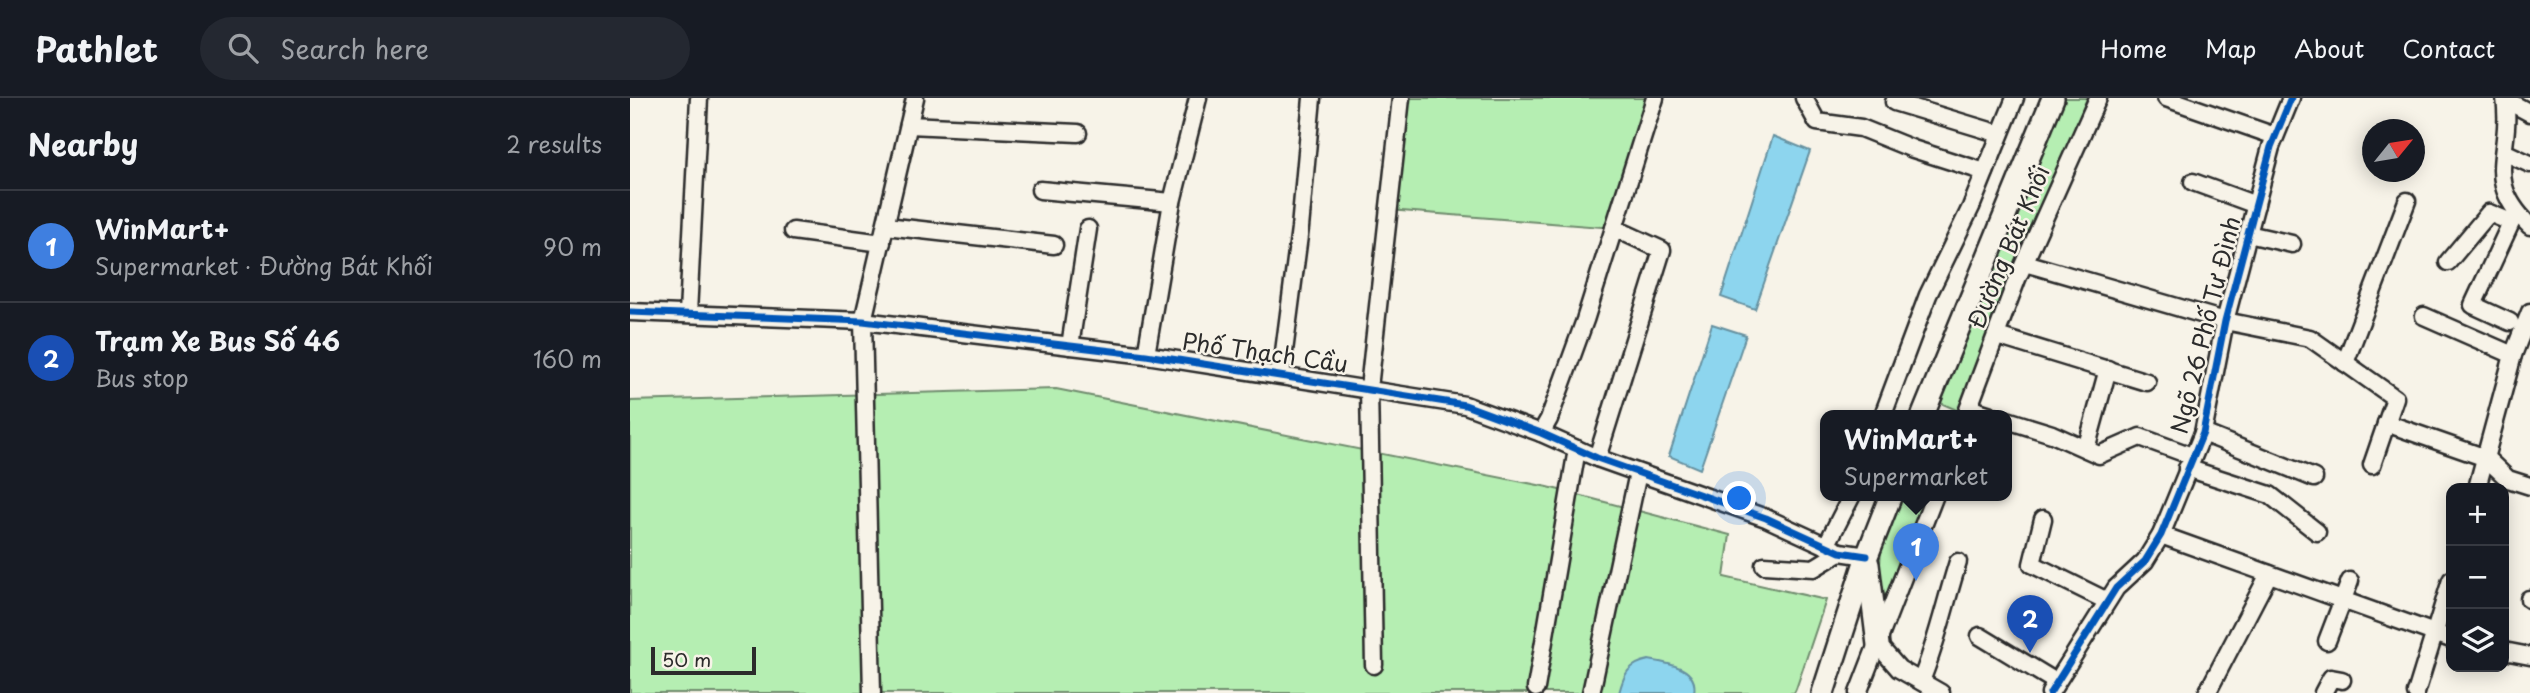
<!DOCTYPE html>
<meta charset="utf-8">
<style>
body{margin:0;font-family:"Playpen Sans",sans-serif;background:#242831;color:#f1f3f6}
.controls{position:absolute;right:21px;bottom:21px;display:grid;overflow:hidden;border-radius:14px;box-shadow:0 4px 18px #0003}
.controls button{width:63px;height:63px;display:grid;place-items:center;padding:0;border:0;border-bottom:2px solid #363941;background:#171b24;color:#f1f3f6;font:35px sans-serif}
.compass{position:absolute;left:1732px;top:21px;width:63px;height:63px;border-radius:50%;background:#171b24;box-shadow:0 4px 18px #0003;rotate:60deg}
.scale{position:absolute;left:21px;bottom:18px;width:105px;box-sizing:border-box;padding-left:7px;border:4px solid #2b2b2b;border-top:0;font-size:19px;line-height:24px;white-space:nowrap;color:#2b2b2b;-webkit-text-stroke:5px #f7f3e8;paint-order:stroke}
.you{position:absolute;left:1110px;top:401px;width:24px;height:24px;margin:-18px;border:5px solid #fff;border-radius:50%;background:#1a73e8;box-shadow:0 0 0 10px #1a73e833}
.badge{display:grid;place-items:center;width:46px;height:46px;border-radius:50%;background:#ea580c;color:#fff;font-size:23px;font-weight:700}
.pin{position:absolute;translate:-50% -58px;filter:drop-shadow(0 2px 4px #0008)}
.pin::after{content:'';position:absolute;top:37px;width:24px;height:21px;background:inherit;clip-path:polygon(0 0,100% 0,50% 100%)}
.popup{position:absolute;left:1190px;top:312px;width:192px;height:91px;box-sizing:border-box;display:grid;place-content:center;border-radius:14px;background:#171b24;filter:drop-shadow(0 2px 5px #0005);font-size:23px;white-space:nowrap;color:#9ea1a6}
.popup b{font-size:26px;color:#f1f3f6}
.popup::after{content:'';position:absolute;left:50%;top:100%;margin-left:-14px;border:14px solid transparent;border-top-color:#171b24}
.list{margin:0;padding:0;list-style:none}
h2{display:flex;justify-content:space-between;align-items:center;height:91px;margin:0;padding:0 28px;font-size:30px}
h2 small{font-size:23px;font-weight:400;color:#9ea1a6}
.list li{display:grid;grid-template-columns:46px 1fr auto;gap:21px;align-items:center;box-sizing:border-box;height:112px;padding:0 28px;border-top:2px solid #363941}
.list b{display:block;font-size:26px;white-space:nowrap}
.list p{margin:0;font-size:23px;white-space:nowrap;color:#9ea1a6}
.list em{font-size:23px;font-style:normal;color:#9ea1a6}
.icon{flex:none;width:38px;height:38px;fill:none;stroke:currentColor;stroke-width:2;stroke-linecap:round;stroke-linejoin:round}
.map{position:relative;flex:none;width:1900px;height:595px;overflow:hidden}
header{display:flex;align-items:center;gap:42px;box-sizing:border-box;height:98px;padding:0 35px;background:#171b24;border-bottom:2px solid #363941}
header strong{font-size:33px}
nav{display:flex;gap:38px;margin-inline-start:auto;font-size:24px}
.search{width:490px;height:63px;background:#242831;display:flex;align-items:center;gap:18px;box-sizing:border-box;padding:0 24px;border-radius:38px;color:#9ea1a6;font-size:26px}
main{display:flex}
aside{flex:1;background:#171b24}
.map>svg:first-child{display:block}
</style>
<header>
<strong>Pathlet</strong>
<div class="search"><svg class="icon" aria-label="search" viewBox="0 0 24 24"><circle cx="10" cy="10" r="6"/><path d="M15 15l6 6"/></svg>Search here</div>
<nav><a>Home</a><a>Map</a><a>About</a><a>Contact</a></nav>
</header>
<main>
<aside>
<h2>Nearby<small>2 results</small></h2>
<ul class="list">
<li><span class="badge" style="background:#3f7fe0">1</span><div><b>WinMart+</b><p>Supermarket · Đường Bát Khối</p></div><em>90 m</em></li>
<li><span class="badge" style="background:#1a4fb4">2</span><div><b>Trạm Xe Bus Số 46</b><p>Bus stop</p></div><em>160 m</em></li>
</ul>
</aside>
<div class="map">
<svg width="1900" height="595" viewBox="0 0 1900 595">
<rect width="100%" height="100%" fill="#f7f3e8"/>
<filter id="ink" filterUnits="userSpaceOnUse"><feTurbulence type="fractalNoise" baseFrequency=".0143" numOctaves="2"/><feDisplacementMap in="SourceGraphic" scale="14" xChannelSelector="R" yChannelSelector="G"/><feConvolveMatrix kernelMatrix="1 2 1 2 8 2 1 2 1" color-interpolation-filters="sRGB"/></filter>
<g filter="url(#ink)">
<g fill="#b5eeb2" stroke="#708c6e" stroke-width="2">
<path d="M770 0H1025L984 130 759 112Z"/>
<path d="M1433 0H1457L1331 314 1306 303Z"/>
<path d="M426 291 918 389 1100 437 1094 479 1196 502 1166 591 1164 595H0V303Z"/>
<path d="M1271 397H1302L1253 529 1249 478 1251 454Z"/>
</g>
<g fill="#8dd5ee" stroke="#6691a0" stroke-width="2">
<path d="M1143 38 1180 53 1125 211 1091 199Z"/>
<path d="M1082 226 1116 237 1070 371 1039 358Z"/>
<path d="M1019 562C1037 565 1069 569 1064 595H989C994 576 998 566 1019 562Z"/>
</g>
<g fill="none" stroke-linecap="round" stroke-linejoin="round">
<defs>
<g id="minor">
<path d="M1174 0 1187 24 1231 30 1283 51 1355 74"/>
<path d="M1536 0 1645 38"/>
<path d="M1875 0C1883 56 1851 81 1900 128"/>
<path d="M1876 2 1900 15"/>
<path d="M1264 4 1370 36"/>
<path d="M279 27 448 35"/>
<path d="M1874 54 1900 66"/>
<path d="M1563 84 1626 107"/>
<path d="M410 92 542 104"/>
<path d="M256 128 424 147"/>
<path d="M163 133 252 145"/>
<path d="M1618 136 1662 146"/>
<path d="M1818 164 1859 115 1881 124"/>
<path d="M1395 165 1595 223 1680 240 1765 300 1742 367"/>
<path d="M0 214 233 223 516 257 835 307 911 335 967 360 1136 420 1210 454 1237 458"/>
<path d="M58 215 69 0"/>
<path d="M1794 218 1883 257"/>
<path d="M1880 224 1843 207 1886 114"/>
<path d="M1367 238 1517 284"/>
<path d="M440 248 458 131"/>
<path d="M516 257 542 104 568 0"/>
<path d="M1715 265 1777 103"/>
<path d="M651 277 670 130 682 0"/>
<path d="M1339 310 1361 317"/>
<path d="M1253 317 1298 197 1341 109 1385 0"/>
<path d="M1336 317 1387 181 1468 0"/>
<path d="M1377 322 1422 336 1469 357 1510 339 1562 358"/>
<path d="M1756 325 1856 360 1878 381 1900 388"/>
<path d="M911 335 919 321 955 222 1025 0"/>
<path d="M1573 335 1684 380"/>
<path d="M1456 351 1478 271"/>
<path d="M967 360 1032 152 984 130"/>
<path d="M1557 370 1640 397 1687 434"/>
<path d="M1847 390 1883 257 1900 214"/>
<path d="M1413 421 1402 466 1477 503"/>
<path d="M1531 437 1821 541"/>
<path d="M1196 448 1222 397"/>
<path d="M1134 467 1184 470 1210 454"/>
<path d="M1899 501H1900"/>
<path d="M1350 538 1426 584"/>
<path d="M1697 543 1720 483"/>
<path d="M1248 547 1269 571 1311 595"/>
<path d="M1874 553 1900 558"/>
<path d="M744 567 739 290 771 0"/>
<path d="M1291 583C1307 544 1315 505 1328 464"/>
<path d="M906 590 947 351"/>
<path d="M242 595 233 223 285 0"/>
<path d="M961 595 1008 375"/>
<path d="M1228 595 1305 397"/>
<path d="M1420 595 1486 490 1515 463 1531 437 1573 335 1595 223 1641 49 1661 0"/>
<path d="M1577 595 1639 476"/>
<path d="M1693 595 1701 580 1712 582"/>
<path d="M1786 595 1821 482"/>
</g>
<g id="major">
<path d="M1293 317 1423 0"/>
<path d="M1238 466 1248 547"/>
<path d="M1193 595 1237 458 1261 397"/>
</g>
</defs>
<use href="#minor" stroke="#2b2b2b" stroke-width="21"/>
<use href="#major" stroke="#2b2b2b" stroke-width="26"/>
<use href="#minor" stroke="#f7f3e8" stroke-width="16"/>
<use href="#major" stroke="#f7f3e8" stroke-width="21"/>
<defs>
<g id="cycleway">
<path d="M0 214 233 223 516 257 835 307 911 335 967 360 1136 420 1210 454 1237 458"/>
<path d="M1420 595 1486 490 1515 463 1531 437 1573 335 1595 223 1641 49 1661 0"/>
</g>
</defs>
<use href="#cycleway" stroke="#f7f3e8" stroke-width="11"/>
<use href="#cycleway" stroke="#0057b8" stroke-width="7"/>
</g>
</g>
<g text-anchor="middle" stroke-width="5" stroke-linejoin="round" paint-order="stroke">
<g font-size="23" fill="#2b2b2b" stroke="#f7f3e8">
<text transform="translate(1379 149) rotate(-67)" y="8">Đường Bát Khối</text>
<text transform="translate(1576 227) rotate(-76)" y="8">Ngõ 26 Phố Tư Đình</text>
<text transform="translate(635 255) rotate(8)" y="8">Phố Thạch Cầu</text>
</g>
</g>
</svg>
<div class="controls">
<button>+</button>
<button>−</button>
<button><svg class="icon" aria-label="layers" viewBox="0 0 24 24"><path d="M12 4l9 5-9 5-9-5zM3 14l9 5 9-5"/></svg></button>
</div>
<svg class="compass" viewBox="-18 -18 36 36"><path d="M0-13l5 13h-10z" fill="#e53935"/><path d="M0 13l5-13h-10z" fill="#9ea1a6"/></svg>
<div class="scale">50 m</div>
<div class="you"></div>
<div class="pin badge" style="left:1286px;top:483px;background:#3f7fe0">1</div>
<div class="popup"><b>WinMart+</b>Supermarket</div>
<div class="pin badge" style="left:1400px;top:555px;background:#1a4fb4">2</div>
</div>
</main>
